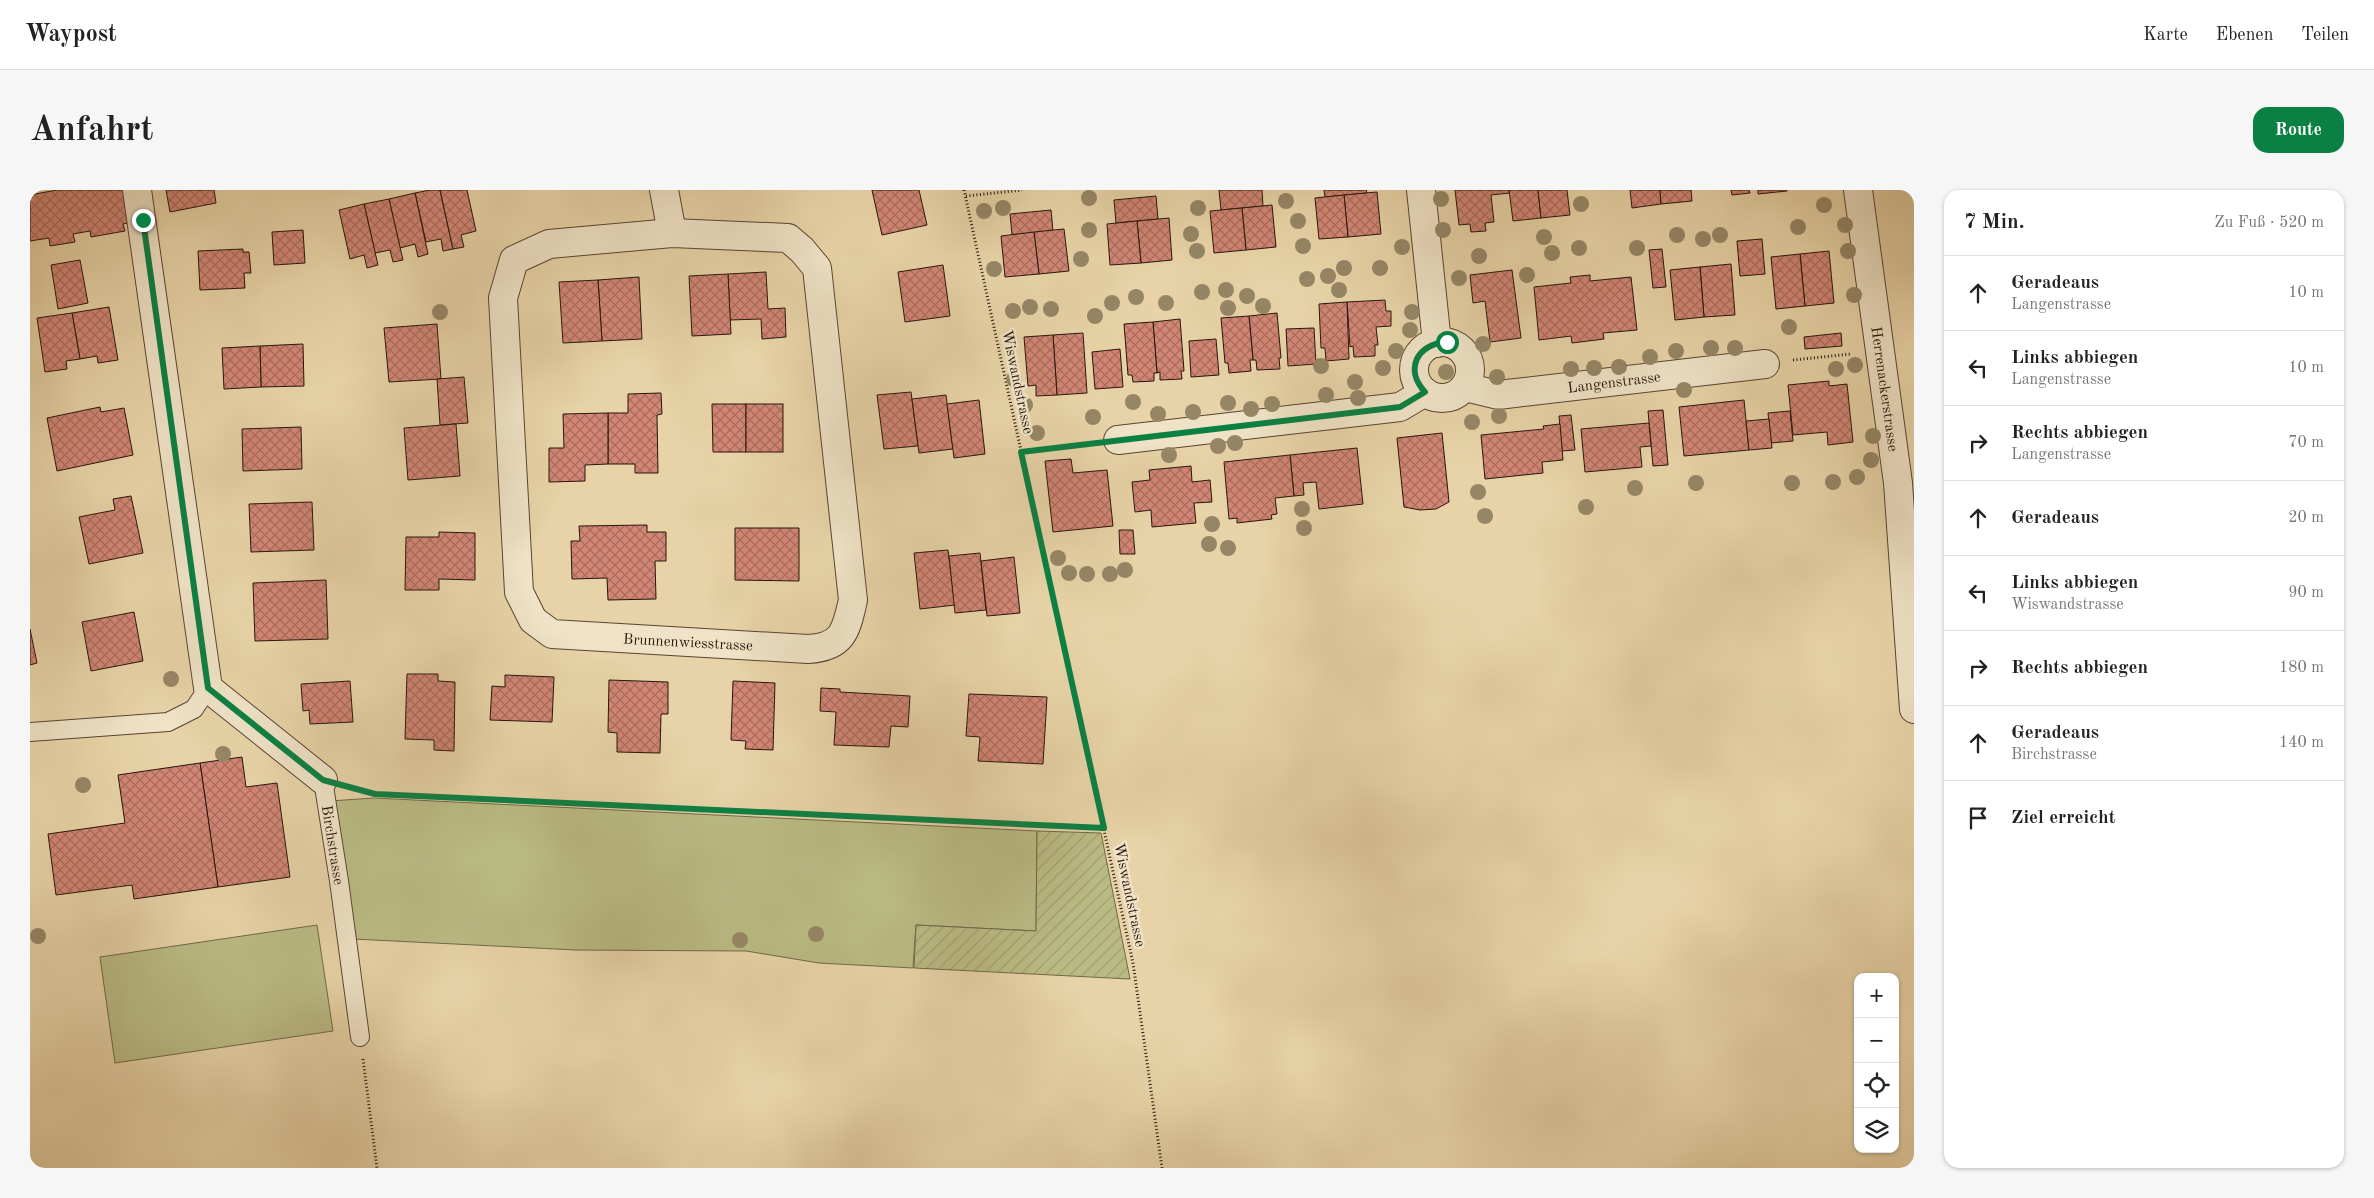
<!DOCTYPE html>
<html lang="de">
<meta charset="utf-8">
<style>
body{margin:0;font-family:"Old Standard TT",serif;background:#f6f6f6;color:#222}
.controls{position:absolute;right:15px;bottom:15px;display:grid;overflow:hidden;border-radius:10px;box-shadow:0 1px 4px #0004}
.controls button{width:45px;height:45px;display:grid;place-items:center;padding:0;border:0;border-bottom:1px solid #e0e0e0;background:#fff;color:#222;font:25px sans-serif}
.stop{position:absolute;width:15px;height:15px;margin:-11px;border:4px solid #0b8043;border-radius:50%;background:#fff}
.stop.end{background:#0b8043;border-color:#fff;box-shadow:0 1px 5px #0008}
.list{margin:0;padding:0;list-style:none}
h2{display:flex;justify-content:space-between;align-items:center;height:65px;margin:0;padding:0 20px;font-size:21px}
h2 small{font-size:16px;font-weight:400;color:#767676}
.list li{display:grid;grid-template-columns:32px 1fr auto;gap:15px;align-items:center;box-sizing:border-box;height:75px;padding:0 20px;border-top:1px solid #e0e0e0}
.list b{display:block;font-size:19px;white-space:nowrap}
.list p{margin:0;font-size:16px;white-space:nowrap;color:#767676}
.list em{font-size:16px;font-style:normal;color:#767676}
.icon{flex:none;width:28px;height:28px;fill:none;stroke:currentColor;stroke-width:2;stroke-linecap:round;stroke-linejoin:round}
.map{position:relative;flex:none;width:1884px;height:978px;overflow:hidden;border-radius:15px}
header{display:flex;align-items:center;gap:30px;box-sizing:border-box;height:70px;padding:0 25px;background:#fff;border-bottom:1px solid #e0e0e0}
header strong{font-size:24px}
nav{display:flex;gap:28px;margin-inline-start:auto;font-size:18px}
.intro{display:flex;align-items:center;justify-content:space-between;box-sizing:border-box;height:120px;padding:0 30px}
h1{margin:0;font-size:35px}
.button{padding:12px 22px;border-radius:15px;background:#0b8043;color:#fff;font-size:18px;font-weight:700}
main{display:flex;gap:30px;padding:0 30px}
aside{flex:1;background:#fff;border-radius:15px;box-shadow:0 1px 4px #0004}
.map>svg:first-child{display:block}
</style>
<header>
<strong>Waypost</strong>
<nav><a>Karte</a><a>Ebenen</a><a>Teilen</a></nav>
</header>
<div class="intro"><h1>Anfahrt</h1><a class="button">Route</a></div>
<main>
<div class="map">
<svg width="1884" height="978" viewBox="0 0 1884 978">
<defs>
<pattern id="garden-furrows" width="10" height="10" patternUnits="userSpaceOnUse" patternTransform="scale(1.25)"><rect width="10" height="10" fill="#babb84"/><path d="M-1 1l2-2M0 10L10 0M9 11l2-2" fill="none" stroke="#a0a071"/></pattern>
<pattern id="building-cross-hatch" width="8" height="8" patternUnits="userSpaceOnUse" patternTransform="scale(1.25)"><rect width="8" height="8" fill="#d28675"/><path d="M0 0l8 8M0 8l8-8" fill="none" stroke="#aa6c5e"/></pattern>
</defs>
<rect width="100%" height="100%" fill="#e7d3a7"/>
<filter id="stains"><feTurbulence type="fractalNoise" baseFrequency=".004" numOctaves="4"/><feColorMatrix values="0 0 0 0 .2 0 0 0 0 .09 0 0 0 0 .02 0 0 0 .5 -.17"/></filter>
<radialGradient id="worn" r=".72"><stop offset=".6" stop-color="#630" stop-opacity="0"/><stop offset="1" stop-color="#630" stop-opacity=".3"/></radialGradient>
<g fill="#babb84" stroke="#716848">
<path d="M344 608 1007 641 1006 741 886 735 883 778 789 773 716 761 546 760 323 749 300 611Z"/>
<path d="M287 735 303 841 85 873 70 767Z"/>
</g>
<path fill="url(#garden-furrows)" stroke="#716848" d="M1007 641 1071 643 1100 789 884 778 886 735 1006 741Z"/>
<g fill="url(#building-cross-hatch)" stroke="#28150c">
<path d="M27 0H95L101 32 93 34 95 41 61 47 60 41 43 44 45 52 20 56 19 48 0 51V5Z"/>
<path d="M136 0H184L186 13 140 22Z"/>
<path d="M400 0H410L423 59 413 61 411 49 396 52 385 3Z"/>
<path d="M410 0H437L446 41 431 45 434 57 423 59Z"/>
<path d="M842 0H889L897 35 852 45Z"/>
<path d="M1189 0H1232L1233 16 1191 20Z"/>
<path d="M1294 0H1336L1337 3 1295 7Z"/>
<path d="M1425 0H1479L1480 3 1461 5 1464 32 1455 33 1456 41 1441 42 1440 34 1429 35Z"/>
<path d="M1479 0H1508L1511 28 1483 31Z"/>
<path d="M1508 0H1537L1540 25 1511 28Z"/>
<path d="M1600 0H1630L1631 14 1602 18Z"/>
<path d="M1630 0H1661L1662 11 1631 14Z"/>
<path d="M1701 0H1719L1720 3 1702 5Z"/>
<path d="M1728 0H1757V1L1728 4Z"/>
<path d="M1347 2 1351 44 1318 47 1314 5Z"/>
<path d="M385 3 398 64 388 67 385 54 370 58 359 9Z"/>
<path d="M1314 5 1318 47 1289 49 1285 8Z"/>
<path d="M1126 6 1128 29 1086 33 1084 10Z"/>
<path d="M359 9 373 70 363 72 360 60 345 63 334 14Z"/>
<path d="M334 14 348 75 337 78 334 65 320 69 309 20Z"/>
<path d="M1242 15 1246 57 1216 60 1212 18Z"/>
<path d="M1212 18 1216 60 1184 63 1180 21Z"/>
<path d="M1021 20 1023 41 982 45 980 24Z"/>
<path d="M1139 28 1142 70 1111 73 1107 31Z"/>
<path d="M1107 31 1111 73 1080 75 1077 34Z"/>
<path d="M1034 39 1039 81 1009 84 1004 42Z"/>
<path d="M273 40 275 73 244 75 242 42Z"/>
<path d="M1004 42 1009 84 975 87 971 46Z"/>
<path d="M1732 49 1735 84 1710 86 1707 51Z"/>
<path d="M213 59V62H219L221 83H214L215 98 170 100 168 61Z"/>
<path d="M1632 59 1636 97 1623 98 1619 60Z"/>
<path d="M1799 61 1804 113 1775 116 1770 64Z"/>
<path d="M1770 64 1775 116 1746 119 1741 67Z"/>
<path d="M50 70 58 113 28 119 21 75Z"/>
<path d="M1701 74 1705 125 1674 127 1670 77Z"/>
<path d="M913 75 920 126 875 132 868 82Z"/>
<path d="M1670 77 1674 127 1645 130 1640 80Z"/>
<path d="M1482 80 1491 148 1460 152 1455 111 1443 113 1440 85Z"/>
<path d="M736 82 738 119 755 118 756 147 732 149 731 129 700 130 698 84Z"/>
<path d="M698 84 701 144 662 146 659 86Z"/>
<path d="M1560 85V91L1601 87 1607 140 1573 143 1574 149 1542 153 1541 146 1509 150 1504 97 1541 93 1540 87Z"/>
<path d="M609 87 612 149 572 151 568 90Z"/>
<path d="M568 90 572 151 533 153 529 92Z"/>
<path d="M1355 110 1356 121H1361V136L1346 137 1348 155H1345V166L1324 167 1323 156 1320 157 1317 112Z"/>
<path d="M1317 112 1319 169 1296 171 1295 158H1291L1289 114Z"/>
<path d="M79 117 88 170 68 173 67 166 50 169 42 123Z"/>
<path d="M42 123 50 169 36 171 37 179 15 182 7 128Z"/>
<path d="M1247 123 1251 168H1249L1250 179 1227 180 1226 170H1223L1219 126Z"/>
<path d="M1219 126 1223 170H1220L1221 181 1199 183 1198 173H1195L1191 128Z"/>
<path d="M1150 129 1154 181H1151L1152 189 1130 190V182L1127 183 1123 132Z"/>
<path d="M1123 132 1127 183H1124V191L1103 192 1102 185H1098L1094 134Z"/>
<path d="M407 134 411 189 359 192 354 138Z"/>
<path d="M1284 138 1286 174 1258 176 1256 139Z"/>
<path d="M1053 143 1057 203 1027 205 1023 145Z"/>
<path d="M1811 143 1812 156 1775 159 1774 147Z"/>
<path d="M1023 145 1027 205 1006 206V195L998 196 994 147Z"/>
<path d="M1186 149 1189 185 1161 187 1159 151Z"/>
<path d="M273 154 274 196 231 197 230 156Z"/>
<path d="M230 156 231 197 194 199 192 158Z"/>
<path d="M1090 159 1093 197 1065 199 1062 162Z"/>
<path d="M434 187 438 233 410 235 407 189Z"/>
<path d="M1799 191V196L1817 194 1823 252 1798 255 1797 242 1763 245 1758 195Z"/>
<path d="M881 202 888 256 854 259 847 205Z"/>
<path d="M631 203 632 224 627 225 628 283H605V274H578V223H598V204Z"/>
<path d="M916 205 923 259 889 263 882 209Z"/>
<path d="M949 210 955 264 924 268 917 214Z"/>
<path d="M1714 210 1719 260 1654 266 1649 217Z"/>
<path d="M682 214H716V262H683Z"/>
<rect x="716" y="214" width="37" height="48"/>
<path d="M70 217 71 222 94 218 103 265 27 281 17 228Z"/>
<path d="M1633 220 1638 275 1623 276 1618 221Z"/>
<path d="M1760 221 1763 251 1741 253 1738 223Z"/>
<path d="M578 223V274L555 275V291L519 292V258H534L533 224Z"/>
<path d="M1541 225 1545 260 1532 261 1529 226Z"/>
<path d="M1739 229 1742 258 1719 260 1716 231Z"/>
<path d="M1619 233 1621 256 1610 257 1612 277 1555 282 1551 239Z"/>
<path d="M426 234 430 286 378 290 374 238Z"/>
<path d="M1530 234 1533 270 1512 272 1513 283 1455 289 1451 245 1514 239 1513 236Z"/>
<path d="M271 237 272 279 213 281 212 239Z"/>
<path d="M1412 243 1419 312 1406 319 1390 320 1374 317 1367 248Z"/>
<path d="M1327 258 1333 314 1289 319 1286 292 1273 293 1274 305 1264 306 1260 265Z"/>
<path d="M1260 265 1264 306 1245 308 1247 324 1241 325 1242 329 1207 333V328L1199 329 1194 272Z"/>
<path d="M1041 269 1043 283 1077 280 1083 336 1023 342 1015 271Z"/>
<path d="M1161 276 1162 292 1180 290 1182 312 1164 313 1166 333 1122 337 1121 320 1105 322 1102 292 1120 290 1119 280Z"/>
<path d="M101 306 113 363 59 374 49 327 85 320 83 309Z"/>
<path d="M282 312 284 360 221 362 219 314Z"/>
<path d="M617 335V342H636V371H625L626 409 578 410 577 388 542 389 541 351H550L549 336Z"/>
<path d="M705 338H769V391L705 390Z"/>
<path d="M1089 340H1103L1105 364H1090Z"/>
<path d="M409 342 445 343V390L409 389V400H375L376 347H409Z"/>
<path d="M918 360 925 415 890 419 884 363Z"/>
<path d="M950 363 956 420 925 423 919 366Z"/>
<path d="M984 367 990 423 957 426 951 371Z"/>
<path d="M296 390 298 449 225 451 223 393Z"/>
<path d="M104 422 113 471 61 481 52 432Z"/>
<path d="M0 439 7 473 0 475Z"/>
<path d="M377 484H408V491L425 492 424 561 404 560V550L375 549Z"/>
<path d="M475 485 524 487 522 532 460 530 462 496 475 497Z"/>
<path d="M579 490 638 492V524H631L630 563 587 562V543L578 542Z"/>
<path d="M320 491 323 532 280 534 279 520 273 521 271 494Z"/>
<path d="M703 491 745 493 743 560 715 559 716 551 701 550Z"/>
<path d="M791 498 810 499V502L880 506 878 537 861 536 859 557 804 555 806 522 790 521Z"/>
<path d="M939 504 1017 507 1013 574 948 571 950 547 936 546Z"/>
<path d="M212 567 216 597 247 593 260 687 188 697 170 573Z"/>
<path d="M170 573 188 697 104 709 102 695 26 705 18 644 95 633 88 585Z"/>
</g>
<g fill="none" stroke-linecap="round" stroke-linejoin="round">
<defs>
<g id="lane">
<path d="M0 542 138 532 164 519 178 498"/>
<path d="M293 590 309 691 330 847"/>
</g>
<g id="street">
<path d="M107 0 178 498 293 590"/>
<path d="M634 0 642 43"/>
<path d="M1391 0 1407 153"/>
<path d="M1828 0 1868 293 1884 519"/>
<path d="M642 43 758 48 772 60 787 78 823 410C816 441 813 457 778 459L522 444 503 430 489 402 473 108 484 70 519 54Z"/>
<circle cx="1412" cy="180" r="28"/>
<path d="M1435 197 1468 205 1735 174"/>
<path d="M1088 250 1370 217 1395 202"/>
</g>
</defs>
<use href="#lane" stroke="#584433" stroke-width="20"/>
<use href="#street" stroke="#584433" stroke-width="30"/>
<g stroke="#28150c" stroke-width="3" stroke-dasharray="1 2.5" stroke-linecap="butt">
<path d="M934 0 1103 773 1132 978"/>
<path d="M936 6 992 0"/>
<path d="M1763 170 1821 164"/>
<path d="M991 262 1060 254"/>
<path d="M319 597 345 604 1075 638"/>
<path d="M333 869 347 978"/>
</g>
<use href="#lane" stroke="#efe2c6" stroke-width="18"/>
<use href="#street" stroke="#efe2c6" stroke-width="28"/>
</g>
<g fill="#968666">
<circle cx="1059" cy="8" r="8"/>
<circle cx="1411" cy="9" r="8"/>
<circle cx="1256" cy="11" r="8"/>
<circle cx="1551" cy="14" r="8"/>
<circle cx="1794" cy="15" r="8"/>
<circle cx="973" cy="18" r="8"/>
<circle cx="1168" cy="18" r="8"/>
<circle cx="954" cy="21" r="8"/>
<circle cx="1268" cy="31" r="8"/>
<circle cx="1815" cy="35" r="8"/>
<circle cx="1768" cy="37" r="8"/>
<circle cx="1059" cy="40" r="8"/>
<circle cx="1413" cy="40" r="8"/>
<circle cx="1161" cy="44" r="8"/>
<circle cx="1647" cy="45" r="8"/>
<circle cx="1690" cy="45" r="8"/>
<circle cx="1514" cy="47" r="8"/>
<circle cx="1673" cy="49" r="8"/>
<circle cx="1273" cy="56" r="8"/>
<circle cx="1372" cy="57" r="8"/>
<circle cx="1549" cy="58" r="8"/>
<circle cx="1607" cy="58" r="8"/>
<circle cx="1167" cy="61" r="8"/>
<circle cx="1818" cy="61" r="8"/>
<circle cx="1522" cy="63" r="8"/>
<circle cx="1449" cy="66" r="8"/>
<circle cx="1051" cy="69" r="8"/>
<circle cx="1314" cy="78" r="8"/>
<circle cx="1350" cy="78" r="8"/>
<circle cx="964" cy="79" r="8"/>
<circle cx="1497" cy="85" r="8"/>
<circle cx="1298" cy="86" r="8"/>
<circle cx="1429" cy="88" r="8"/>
<circle cx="1277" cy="89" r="8"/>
<circle cx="1196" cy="100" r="8"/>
<circle cx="1309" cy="100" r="8"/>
<circle cx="1172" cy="102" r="8"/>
<circle cx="1824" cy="105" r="8"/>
<circle cx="1217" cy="106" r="8"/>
<circle cx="1106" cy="107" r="8"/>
<circle cx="1082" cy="113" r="8"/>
<circle cx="1136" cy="113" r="8"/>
<circle cx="1233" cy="116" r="8"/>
<circle cx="1000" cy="117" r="8"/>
<circle cx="1198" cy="118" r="8"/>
<circle cx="1021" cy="119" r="8"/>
<circle cx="983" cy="121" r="8"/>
<circle cx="410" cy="122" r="8"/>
<circle cx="1382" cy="122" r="8"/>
<circle cx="1065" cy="126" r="8"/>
<circle cx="1759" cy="137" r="8"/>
<circle cx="1380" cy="140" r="8"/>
<circle cx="1453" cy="154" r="8"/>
<circle cx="1681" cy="158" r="8"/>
<circle cx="1705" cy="158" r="8"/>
<circle cx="1366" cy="161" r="8"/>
<circle cx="1646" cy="161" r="8"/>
<circle cx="1620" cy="167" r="8"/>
<circle cx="1825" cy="175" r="8"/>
<circle cx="1291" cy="176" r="8"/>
<circle cx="1589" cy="177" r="8"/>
<circle cx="1353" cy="178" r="8"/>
<circle cx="1564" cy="178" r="8"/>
<circle cx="1541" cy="179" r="8"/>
<circle cx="1806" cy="179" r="8"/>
<circle cx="1416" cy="182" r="8"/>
<circle cx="1467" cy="187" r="8"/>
<circle cx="984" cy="189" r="8"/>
<circle cx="1325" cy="192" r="8"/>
<circle cx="1654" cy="200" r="8"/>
<circle cx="1296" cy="205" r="8"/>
<circle cx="1328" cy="208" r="8"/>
<circle cx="1103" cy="212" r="8"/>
<circle cx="1198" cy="213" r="8"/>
<circle cx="1242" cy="214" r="8"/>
<circle cx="995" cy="215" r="8"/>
<circle cx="1221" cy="219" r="8"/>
<circle cx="1163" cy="222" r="8"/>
<circle cx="1128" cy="224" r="8"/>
<circle cx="1469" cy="226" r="8"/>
<circle cx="1063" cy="227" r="8"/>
<circle cx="1442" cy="232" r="8"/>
<circle cx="1007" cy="243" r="8"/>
<circle cx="1843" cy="246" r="8"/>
<circle cx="1205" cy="253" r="8"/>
<circle cx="1188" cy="256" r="8"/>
<circle cx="1139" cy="265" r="8"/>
<circle cx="1841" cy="270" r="8"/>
<circle cx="1827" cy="287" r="8"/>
<circle cx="1803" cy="292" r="8"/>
<circle cx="1666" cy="293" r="8"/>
<circle cx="1762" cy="293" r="8"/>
<circle cx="1605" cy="298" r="8"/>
<circle cx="1448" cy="302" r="8"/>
<circle cx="1556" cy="317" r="8"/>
<circle cx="1272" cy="319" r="8"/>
<circle cx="1455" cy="326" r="8"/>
<circle cx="1182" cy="334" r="8"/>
<circle cx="1274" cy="338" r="8"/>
<circle cx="1179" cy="354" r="8"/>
<circle cx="1198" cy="358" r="8"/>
<circle cx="1028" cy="368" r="8"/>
<circle cx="1095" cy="380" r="8"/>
<circle cx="1039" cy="383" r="8"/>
<circle cx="1057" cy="384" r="8"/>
<circle cx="1080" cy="384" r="8"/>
<circle cx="141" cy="489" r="8"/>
<circle cx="193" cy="564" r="8"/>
<circle cx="53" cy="595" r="8"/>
<circle cx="786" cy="744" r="8"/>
<circle cx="8" cy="746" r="8"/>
<circle cx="710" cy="750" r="8"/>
</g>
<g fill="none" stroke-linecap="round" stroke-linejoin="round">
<path stroke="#0b8043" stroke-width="6" d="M113 30 178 498 293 590 345 604 1074 638 991 262 1370 217 1395 202C1374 179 1387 154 1417 152"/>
</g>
<g text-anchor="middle" stroke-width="5" stroke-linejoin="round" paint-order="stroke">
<g font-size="15" fill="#28150c" stroke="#efe2c6">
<text transform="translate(988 192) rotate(78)" y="5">Wiswandstrasse</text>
<text transform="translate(1584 192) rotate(-7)" y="5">Langenstrasse</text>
<text transform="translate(1855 199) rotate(82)" y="5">Herrenackerstrasse</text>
<text transform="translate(658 452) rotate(3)" y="5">Brunnenwiesstrasse</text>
<text transform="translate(303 655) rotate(81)" y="5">Birchstrasse</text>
<text transform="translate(1100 705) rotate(78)" y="5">Wiswandstrasse</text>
</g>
</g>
<rect width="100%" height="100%" filter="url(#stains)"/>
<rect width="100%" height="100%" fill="url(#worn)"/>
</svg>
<div class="controls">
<button>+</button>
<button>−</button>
<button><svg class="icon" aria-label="locate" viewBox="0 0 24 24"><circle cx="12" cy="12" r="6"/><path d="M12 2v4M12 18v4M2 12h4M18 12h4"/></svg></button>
<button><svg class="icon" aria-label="layers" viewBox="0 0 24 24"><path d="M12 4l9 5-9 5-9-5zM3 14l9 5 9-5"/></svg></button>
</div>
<div class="stop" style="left:1417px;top:152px"></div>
<div class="stop end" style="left:113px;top:30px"></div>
</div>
<aside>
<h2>7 Min.<small>Zu Fuß · 520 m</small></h2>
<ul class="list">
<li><svg class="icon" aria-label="ahead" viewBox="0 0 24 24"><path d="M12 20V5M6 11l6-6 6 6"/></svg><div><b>Geradeaus</b><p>Langenstrasse</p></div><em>10 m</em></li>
<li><svg class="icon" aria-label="left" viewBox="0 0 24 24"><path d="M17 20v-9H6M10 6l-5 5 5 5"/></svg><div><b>Links abbiegen</b><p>Langenstrasse</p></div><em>10 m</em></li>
<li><svg class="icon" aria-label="right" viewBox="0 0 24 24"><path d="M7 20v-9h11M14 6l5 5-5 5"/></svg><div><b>Rechts abbiegen</b><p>Langenstrasse</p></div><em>70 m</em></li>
<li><svg class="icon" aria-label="ahead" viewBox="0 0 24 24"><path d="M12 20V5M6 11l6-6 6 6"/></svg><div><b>Geradeaus</b></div><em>20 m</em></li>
<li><svg class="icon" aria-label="left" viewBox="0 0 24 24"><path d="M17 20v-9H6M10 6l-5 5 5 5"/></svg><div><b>Links abbiegen</b><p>Wiswandstrasse</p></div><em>90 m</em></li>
<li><svg class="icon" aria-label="right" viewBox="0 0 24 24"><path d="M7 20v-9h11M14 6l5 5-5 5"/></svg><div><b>Rechts abbiegen</b></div><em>180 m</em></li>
<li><svg class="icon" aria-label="ahead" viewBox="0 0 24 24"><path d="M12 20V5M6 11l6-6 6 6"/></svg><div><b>Geradeaus</b><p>Birchstrasse</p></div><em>140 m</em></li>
<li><svg class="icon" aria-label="arrive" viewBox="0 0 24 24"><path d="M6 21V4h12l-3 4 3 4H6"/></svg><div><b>Ziel erreicht</b></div></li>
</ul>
</aside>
</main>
